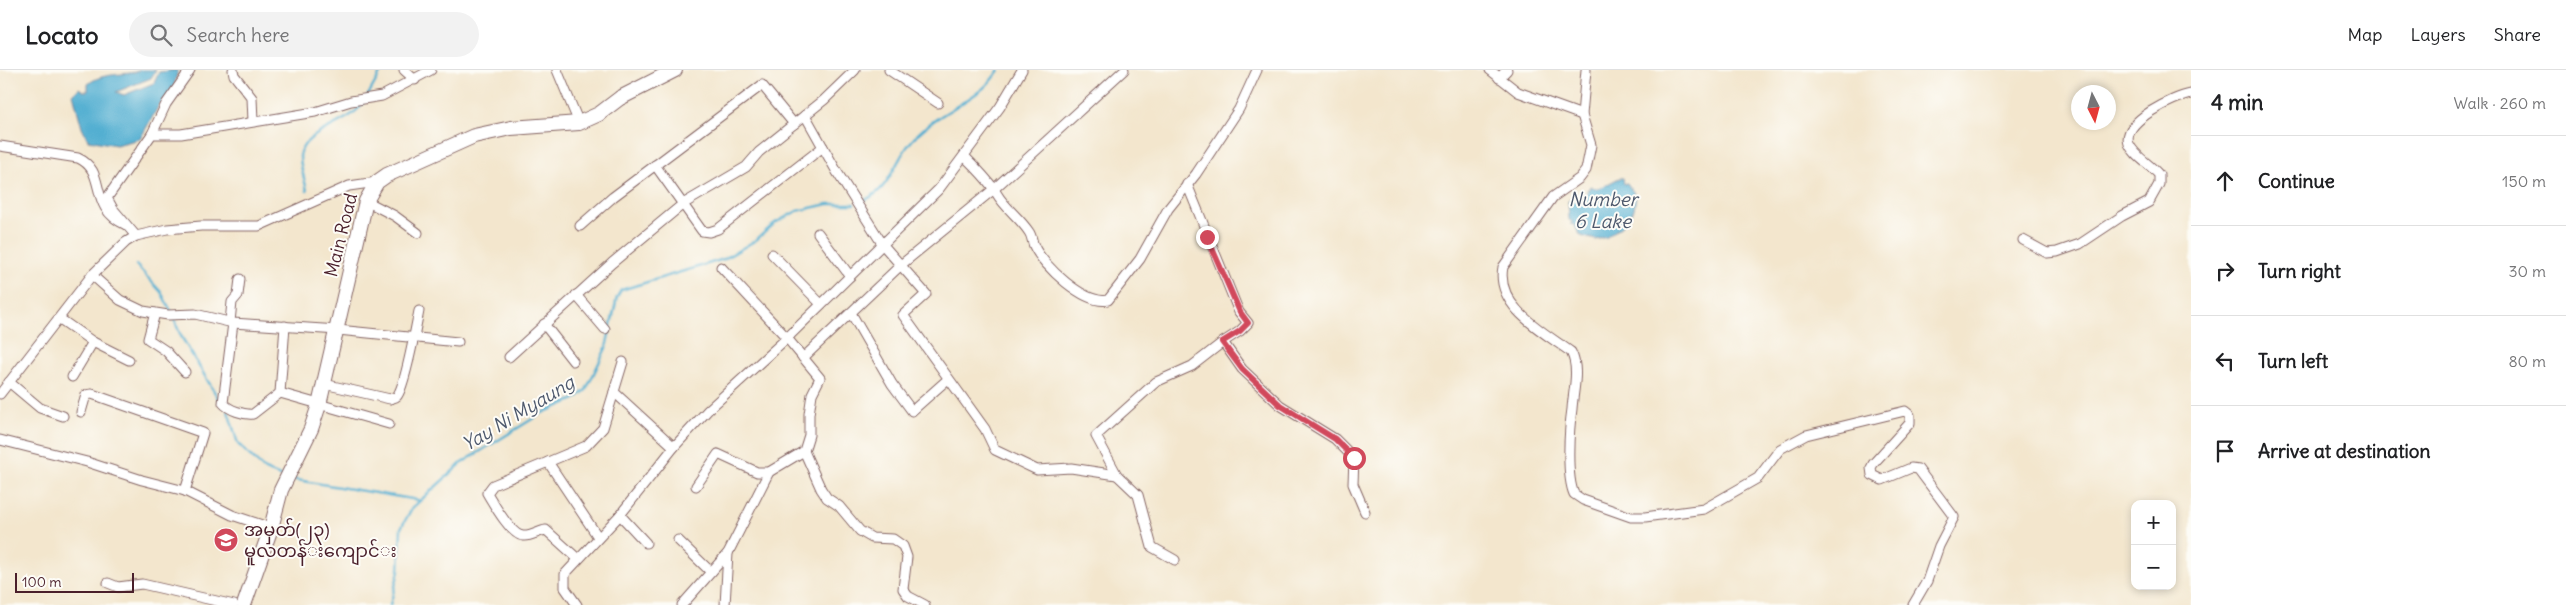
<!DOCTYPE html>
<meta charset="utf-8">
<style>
body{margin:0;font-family:Delius,"Noto Sans Myanmar",sans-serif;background:#f2f2f2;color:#202124}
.controls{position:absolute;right:15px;bottom:15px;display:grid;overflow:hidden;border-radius:10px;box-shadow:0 2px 8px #0003}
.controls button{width:45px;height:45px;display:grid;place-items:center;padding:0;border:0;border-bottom:1px solid #e0e0e0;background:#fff;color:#202124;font:25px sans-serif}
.compass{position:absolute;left:2071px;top:15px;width:45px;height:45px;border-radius:50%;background:#fff;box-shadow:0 2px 8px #0003;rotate:174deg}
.scale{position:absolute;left:15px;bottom:12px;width:119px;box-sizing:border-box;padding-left:5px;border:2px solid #4a1f2b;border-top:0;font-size:14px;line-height:18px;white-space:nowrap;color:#4a1f2b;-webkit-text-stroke:4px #fdfcf7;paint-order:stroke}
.stop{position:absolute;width:15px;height:15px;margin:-11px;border:4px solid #d1495b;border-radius:50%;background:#fff}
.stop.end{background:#d1495b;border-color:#fff;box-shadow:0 1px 5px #0008}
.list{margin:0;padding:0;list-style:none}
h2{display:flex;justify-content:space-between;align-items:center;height:65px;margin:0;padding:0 20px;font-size:21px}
h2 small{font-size:16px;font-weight:400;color:#757577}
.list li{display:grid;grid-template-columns:32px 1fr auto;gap:15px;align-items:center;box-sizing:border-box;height:90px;padding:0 20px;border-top:1px solid #e0e0e0}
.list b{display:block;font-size:19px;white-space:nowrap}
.list em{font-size:16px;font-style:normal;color:#757577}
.icon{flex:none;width:28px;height:28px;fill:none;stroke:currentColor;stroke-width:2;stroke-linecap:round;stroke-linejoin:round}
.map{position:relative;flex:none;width:2191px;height:535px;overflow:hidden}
header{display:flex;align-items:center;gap:30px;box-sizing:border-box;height:70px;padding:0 25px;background:#fff;border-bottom:1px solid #e0e0e0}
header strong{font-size:24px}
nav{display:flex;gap:28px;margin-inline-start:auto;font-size:18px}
.search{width:350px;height:45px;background:#f2f2f2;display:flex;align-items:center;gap:12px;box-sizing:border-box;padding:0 18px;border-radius:28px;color:#757577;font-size:19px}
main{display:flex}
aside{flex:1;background:#fff}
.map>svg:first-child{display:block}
</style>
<header>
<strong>Locato</strong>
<div class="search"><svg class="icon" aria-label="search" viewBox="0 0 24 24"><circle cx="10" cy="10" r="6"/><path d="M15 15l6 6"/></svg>Search here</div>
<nav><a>Map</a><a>Layers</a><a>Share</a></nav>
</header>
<main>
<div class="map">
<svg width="2191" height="535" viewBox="0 0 2191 535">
<rect width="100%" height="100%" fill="#fdfcf7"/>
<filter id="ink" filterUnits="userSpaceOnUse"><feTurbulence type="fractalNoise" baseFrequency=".02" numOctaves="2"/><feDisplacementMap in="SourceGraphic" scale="10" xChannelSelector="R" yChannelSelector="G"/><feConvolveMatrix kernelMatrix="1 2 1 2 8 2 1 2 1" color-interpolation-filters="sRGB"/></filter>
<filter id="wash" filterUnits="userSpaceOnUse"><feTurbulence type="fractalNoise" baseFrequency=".0096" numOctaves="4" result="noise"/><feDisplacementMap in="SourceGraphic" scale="20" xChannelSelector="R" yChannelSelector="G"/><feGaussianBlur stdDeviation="1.12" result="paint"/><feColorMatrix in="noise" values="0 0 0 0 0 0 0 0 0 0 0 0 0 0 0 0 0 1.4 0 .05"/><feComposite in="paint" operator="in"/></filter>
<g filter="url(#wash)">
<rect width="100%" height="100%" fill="#f3e6cd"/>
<g fill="#53afd1" stroke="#4e677e">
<path d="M141 0H156L151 8 116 22 124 25 154 13 159 2 178 0 173 20 158 37 140 69 116 75 88 70 82 58 73 24 79 18 83 21H88V14C104 1 123 7 141 0Z"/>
<path d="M1619 108H1623L1624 114 1627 113 1636 126 1634 139 1627 152 1607 167 1596 170 1581 166 1574 155 1570 154 1573 152 1569 150 1568 131 1572 129 1577 131 1585 127 1590 116 1598 119Z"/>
</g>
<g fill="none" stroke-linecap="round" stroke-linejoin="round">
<g stroke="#53afd1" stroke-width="2.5">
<path d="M367 27 382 0"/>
<path d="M307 121C305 110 300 97 300 86 302 60 352 55 364 31"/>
<path d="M859 132C889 124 893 94 910 73 928 49 958 38 981 20 988 15 994 7 999 0"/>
<path d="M136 195 161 222 171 241"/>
<path d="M173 247 181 266 221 333"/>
<path d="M228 341 238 374 265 400 283 407"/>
<path d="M291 409 418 430"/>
<path d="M390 535 399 501 401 458 412 438 463 392 542 343 575 329 586 320 606 278 617 227 621 220 724 189 756 170 775 153 797 141 828 134H854"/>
</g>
</g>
</g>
<g filter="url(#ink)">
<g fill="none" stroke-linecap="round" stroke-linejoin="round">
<defs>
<g id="street">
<path d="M233 0 234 5 252 28 253 51"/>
<path d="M404 0 415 10"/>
<path d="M557 0 579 53"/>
<path d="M889 0 938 33"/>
<path d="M1490 0 1518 22 1582 45"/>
<path d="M1586 0 1582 45 1591 75 1586 100 1580 108 1553 127 1503 197C1495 237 1544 262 1571 282 1580 299 1573 321 1572 339 1569 359 1566 406 1574 424L1583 430 1631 447H1645L1704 439 1758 408 1780 379 1806 365 1905 341 1910 345V353L1873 394 1871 398 1872 405 1882 410 1911 398 1918 399 1954 447 1939 476 1927 511 1913 535"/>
<path d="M1499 8 1507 0"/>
<path d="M805 45 837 102 883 175 926 224 903 245 985 359 995 380 1037 400 1071 398 1117 405"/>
<path d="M152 64 166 34 190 0"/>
<path d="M0 76 78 88C109 102 86 137 126 155"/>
<path d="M964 86C976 98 988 109 997 124 1005 138 1020 148 1029 162 1032 166 1032 172 1034 176 1043 196 1085 235 1108 230L1140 189 1168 139 1196 104 1239 39 1257 0"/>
<path d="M655 95 702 161 709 162 718 159 823 77"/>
<path d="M1187 114 1239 242 1248 253 1240 261 1223 272 1242 299 1280 335 1335 369 1354 388 1353 414 1365 442"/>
<path d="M366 131 395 146 418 163"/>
<path d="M580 156 613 127 762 15 794 54"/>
<path d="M818 163 850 206"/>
<path d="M136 166 113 139 107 128 152 64H181L315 42 351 31 382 26 431 0"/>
<path d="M2023 170 2047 183 2057 182 2080 174 2122 146 2149 132 2159 114V105C2150 94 2135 87 2129 74 2121 51 2174 27 2191 24"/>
<path d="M772 184 821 234"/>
<path d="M92 205 120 230 143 241 168 245 195 244 233 253 338 260 458 272"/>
<path d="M576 225 605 259"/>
<path d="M155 243 148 269 166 281 185 302"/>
<path d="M851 243 892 314 912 341 948 309"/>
<path d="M60 249 93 272 72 307"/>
<path d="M230 252 232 232 238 225 240 209"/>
<path d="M233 253 223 333C229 340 244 345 253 344L280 323"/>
<path d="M544 254 573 291"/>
<path d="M93 272 129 290"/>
<path d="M509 287 612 193 683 134 746 97 759 82 824 30 855 0"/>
<path d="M803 288 902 194 994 119 1124 0"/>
<path d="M9 312 40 338 63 346"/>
<path d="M324 314 390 329C392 328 395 328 397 326 405 317 416 256 419 241"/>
<path d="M614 322 674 377"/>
<path d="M280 323 389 354"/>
<path d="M280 323 285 256"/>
<path d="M0 324 92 205 126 172 136 166 167 159 201 156H259L349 116 377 112"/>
<path d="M81 342 86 325 92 324 203 363 185 421"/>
<path d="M0 370 87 392 142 410 185 421 232 445 271 458"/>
<path d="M804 381 821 419 827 428 839 436 860 461 872 468 893 469 903 476 907 487 903 519 908 526 925 535"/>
<path d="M548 392 493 415 487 423C493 433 511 465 523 466 530 467 539 461 546 460L578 489"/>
<path d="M696 416 718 384 757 402H769L804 381 809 365V344L812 324 820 308 787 268 721 197"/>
<path d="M620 445 646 473"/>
<path d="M598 467 548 392 586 376 603 358 623 292"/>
<path d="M678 470 711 502"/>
<path d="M1175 490 1152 477 1138 425 1117 405 1096 366 1156 312 1192 296 1223 272"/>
<path d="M108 513 118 517 142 514 234 535"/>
<path d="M577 535 565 518V504L620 445 674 377 708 340 787 268 939 119 1000 37 1022 0"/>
<path d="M682 535 728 483 769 402"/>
<path d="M725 535 728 483"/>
</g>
<path id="primary" d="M244 535 271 458 281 420 311 359 319 335 366 131 377 112 387 105 474 66 511 58 579 53 599 44 620 28 675 0"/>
</defs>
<use href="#street" stroke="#856564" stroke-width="11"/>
<use href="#primary" stroke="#856564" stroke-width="16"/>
<use href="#street" stroke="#fff" stroke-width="9"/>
<use href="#primary" stroke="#fff" stroke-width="14"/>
</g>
</g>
<g fill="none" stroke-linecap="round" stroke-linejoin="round" filter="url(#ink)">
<path stroke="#d1495b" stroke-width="6" d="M1207 167 1240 242 1248 253 1240 261 1222 272 1242 299 1280 335 1335 369 1354 388"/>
</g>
<defs>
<symbol id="school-disc" viewBox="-11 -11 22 22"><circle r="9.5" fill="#d1495b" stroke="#fdfcf7"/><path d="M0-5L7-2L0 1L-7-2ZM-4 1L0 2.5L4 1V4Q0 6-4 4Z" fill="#fff"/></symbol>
</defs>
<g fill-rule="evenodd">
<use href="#school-disc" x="212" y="456" width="28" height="28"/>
</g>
<g text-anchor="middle" stroke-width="4" stroke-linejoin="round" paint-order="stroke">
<g font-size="18" fill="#4a1f2b" stroke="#fdfcf7">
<text transform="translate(341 165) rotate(-76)" y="6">Main Road</text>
</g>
<g font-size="18" fill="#4a1f2b" stroke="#fdfcf7" text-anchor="start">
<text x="244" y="466">အမှတ်(၂၃)<tspan x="244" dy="21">မူလတန်‌း‌ကျောင်‌း</tspan></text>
</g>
<g font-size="19" font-style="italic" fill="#4e596d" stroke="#fdfcf7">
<text x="1603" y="136">Number<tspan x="1603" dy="22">6 Lake</tspan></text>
<text transform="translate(518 343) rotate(-31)" y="7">Yay Ni Myaung</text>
</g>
</g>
</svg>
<div class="controls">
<button>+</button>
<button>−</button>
</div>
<svg class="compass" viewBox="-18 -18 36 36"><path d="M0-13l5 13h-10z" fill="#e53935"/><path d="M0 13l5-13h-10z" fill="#757577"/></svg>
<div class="scale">100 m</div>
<div class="stop" style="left:1354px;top:388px"></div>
<div class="stop end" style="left:1207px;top:167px"></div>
</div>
<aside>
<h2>4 min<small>Walk · 260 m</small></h2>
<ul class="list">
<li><svg class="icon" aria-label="ahead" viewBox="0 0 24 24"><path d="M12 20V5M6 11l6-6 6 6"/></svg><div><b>Continue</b></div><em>150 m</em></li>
<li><svg class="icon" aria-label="right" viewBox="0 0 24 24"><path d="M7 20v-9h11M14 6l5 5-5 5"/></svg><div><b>Turn right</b></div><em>30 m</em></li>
<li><svg class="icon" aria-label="left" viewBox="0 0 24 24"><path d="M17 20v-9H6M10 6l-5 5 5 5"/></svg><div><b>Turn left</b></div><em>80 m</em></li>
<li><svg class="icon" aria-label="arrive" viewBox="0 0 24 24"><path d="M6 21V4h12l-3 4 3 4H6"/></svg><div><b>Arrive at destination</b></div></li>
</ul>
</aside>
</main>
